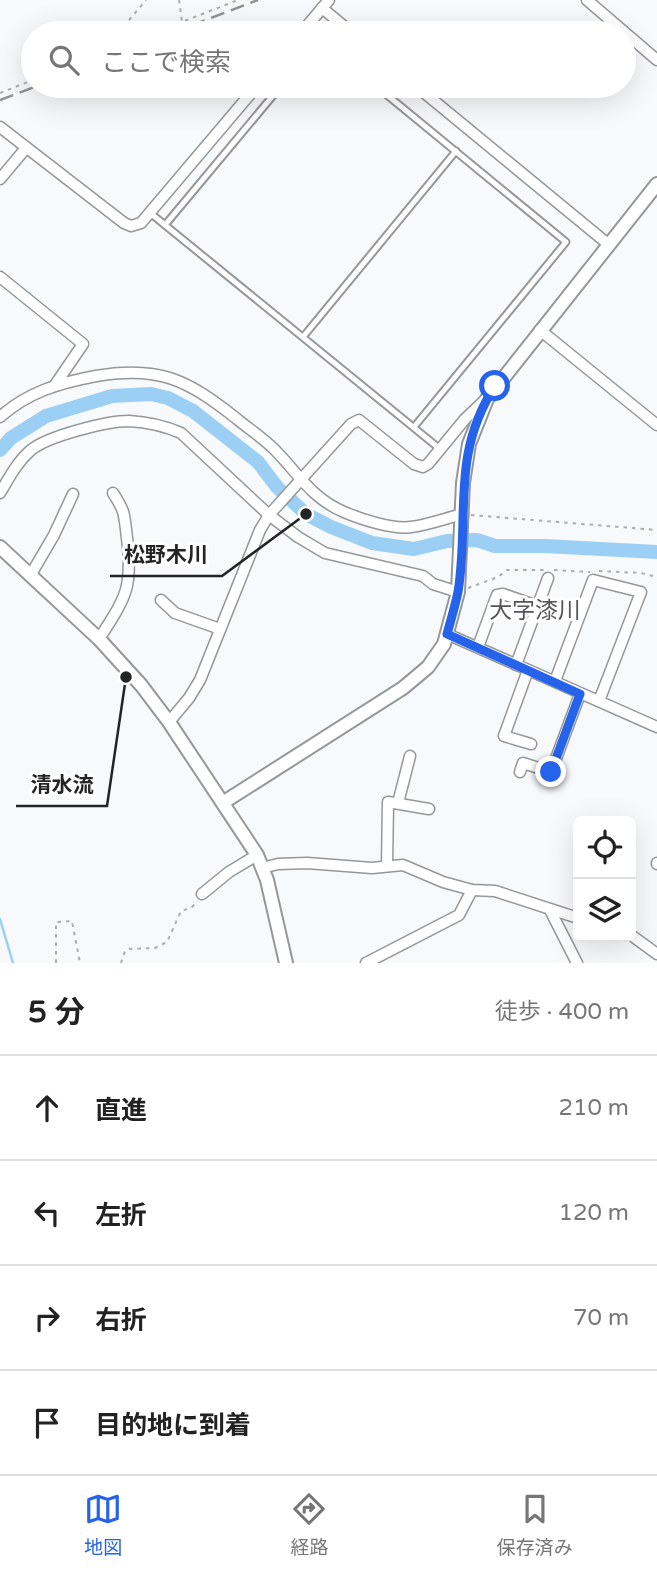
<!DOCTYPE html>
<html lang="ja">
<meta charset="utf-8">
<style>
body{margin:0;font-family:"Varela Round","Noto Sans JP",sans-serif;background:#f6f6f6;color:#222}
.controls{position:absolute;right:21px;bottom:21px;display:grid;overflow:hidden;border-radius:10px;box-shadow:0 7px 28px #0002}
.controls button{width:63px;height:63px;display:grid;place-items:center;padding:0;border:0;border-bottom:2px solid #e0e0e0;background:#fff;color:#222;font:35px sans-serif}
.stop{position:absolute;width:21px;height:21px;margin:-16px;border:5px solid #2563eb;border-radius:50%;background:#fff}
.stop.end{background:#2563eb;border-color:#fff;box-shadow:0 2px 7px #0008}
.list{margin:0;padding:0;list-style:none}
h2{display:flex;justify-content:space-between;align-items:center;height:91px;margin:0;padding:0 28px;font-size:30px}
h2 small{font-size:23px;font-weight:400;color:#767676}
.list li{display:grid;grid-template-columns:46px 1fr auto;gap:21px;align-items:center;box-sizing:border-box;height:105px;padding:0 28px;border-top:2px solid #e0e0e0}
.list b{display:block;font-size:26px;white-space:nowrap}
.list em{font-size:23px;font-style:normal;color:#767676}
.icon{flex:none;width:38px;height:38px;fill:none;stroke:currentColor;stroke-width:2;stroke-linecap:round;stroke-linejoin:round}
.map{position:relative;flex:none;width:657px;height:963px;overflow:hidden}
.search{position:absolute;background:#fff;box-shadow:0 7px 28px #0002;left:21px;right:21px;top:21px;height:77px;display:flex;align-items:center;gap:18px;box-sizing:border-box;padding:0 24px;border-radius:38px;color:#767676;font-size:26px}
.sheet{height:511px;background:#fff}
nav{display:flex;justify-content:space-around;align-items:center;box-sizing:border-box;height:98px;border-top:2px solid #e0e0e0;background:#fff;font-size:19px;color:#767676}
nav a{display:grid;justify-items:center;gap:4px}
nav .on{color:#2563eb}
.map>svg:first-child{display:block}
</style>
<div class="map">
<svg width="657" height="963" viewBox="0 0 657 963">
<rect width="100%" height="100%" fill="#f8f9fb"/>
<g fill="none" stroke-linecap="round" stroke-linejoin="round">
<path stroke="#9bcff3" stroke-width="2.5" d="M0 919 13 963"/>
<path stroke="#9bcff3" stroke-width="14" d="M0 450 11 438 46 416 112 396 151 394 168 398 193 411 258 462 277 487 306 514 331 527 372 543 414 549 447 541 477 540 495 546H545L657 552"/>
<defs>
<g id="service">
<path d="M376 86 566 242 414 427"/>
<path d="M149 212 440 449"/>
<path d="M165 225 281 86"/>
<path d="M303 337 456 151"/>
</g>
<g id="minor">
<path d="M587 0 657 60"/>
<path d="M322 8 352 33"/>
<path d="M301 33 329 0"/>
<path d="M416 86 608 244"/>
<path d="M0 127 124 223 131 226 141 223 257 86"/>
<path d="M0 179 26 148"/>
<path d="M0 277 83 344 55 385"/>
<path d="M540 330 657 425"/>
<path d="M0 417C28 392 59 383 96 376 159 365 188 380 237 419 249 429 263 438 274 449 298 473 311 498 344 512 360 519 394 530 411 527 428 525 446 518 463 514"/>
<path d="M0 493C9 478 17 462 31 450 48 436 107 421 129 421 147 422 165 426 181 433L269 515 298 537 325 553 423 576 433 584 458 592"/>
<path d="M30 576 54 535 73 494"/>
<path d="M161 600 175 613 220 629"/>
<path d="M447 634 657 727"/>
<path d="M99 639C126 597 133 588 127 538 124 515 126 513 113 493"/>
<path d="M478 647 497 595 503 594 537 606"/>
<path d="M516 665 548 578"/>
<path d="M528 670 504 736 531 744"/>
<path d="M555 681 593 580 641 592 599 701"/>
<path d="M169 722 189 698 200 680 260 530 269 515 351 424 359 420 414 464 423 467 428 464 465 419 486 399"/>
<path d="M520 772 523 763 551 772 580 694"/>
<path d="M398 803 410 756"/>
<path d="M657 864V863"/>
<path d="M387 866 388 802 429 809"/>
<path d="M262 868 278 864 307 863 372 868 403 865 443 882 472 890 495 891 578 918"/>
<path d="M202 894 229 872 257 855"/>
<path d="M550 910 577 963"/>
<path d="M631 935 657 954"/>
<path d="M366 963 459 915 472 890"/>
</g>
<g id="tertiary">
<path d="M0 547 99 639 141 685 169 722 257 855 267 880 286 963"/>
<path d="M224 802 403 688 428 667 444 644 458 592 463 483 469 444 487 399 657 184"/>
</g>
</defs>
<use href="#service" stroke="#969799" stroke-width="9"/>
<use href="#minor" stroke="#969799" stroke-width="13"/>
<use href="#tertiary" stroke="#969799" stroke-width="16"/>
<g stroke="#adadaf" stroke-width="2" stroke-dasharray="3.5 5" stroke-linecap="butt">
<path d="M179 0 182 22 238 0"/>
<path d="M118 33 146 0"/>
<path d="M0 93 33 80"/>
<path d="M471 515 657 530"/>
<path d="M554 570 590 572"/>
<path d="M599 571 641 573 657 577"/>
<path d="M468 588 498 577 507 570H545"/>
<path d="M56 963V922L72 921 80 963"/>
<path d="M121 963 125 951 129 949 155 948 167 942 181 911 191 908 198 901"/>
</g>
<use href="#service" stroke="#fff" stroke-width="5"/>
<use href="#minor" stroke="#fff" stroke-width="10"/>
<use href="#tertiary" stroke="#fff" stroke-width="12"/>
<g stroke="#919193" stroke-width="2.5" stroke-dasharray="14 7" stroke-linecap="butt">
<path d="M172 33 258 0"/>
<path d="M0 100 37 86"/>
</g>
</g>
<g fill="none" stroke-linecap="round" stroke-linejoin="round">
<path stroke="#2563eb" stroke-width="9" d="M495 386C450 455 470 518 458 592 455 606 451 620 447 634L580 694 551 772"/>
</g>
<g text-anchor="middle" stroke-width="6" stroke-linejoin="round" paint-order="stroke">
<g font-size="23" fill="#545556" stroke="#fff">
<text x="535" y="618">大字漆川</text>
</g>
</g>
<path fill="none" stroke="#242425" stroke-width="2.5" d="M306 514L222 576H110M126 677L107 806H16"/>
<g fill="#242425" stroke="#fff" stroke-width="2.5">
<circle cx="306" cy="514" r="7"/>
<circle cx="126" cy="677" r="7"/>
</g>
<g font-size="21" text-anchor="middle" font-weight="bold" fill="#242425" stroke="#fff" stroke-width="6" stroke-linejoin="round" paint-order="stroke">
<text x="166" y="562">松野木川</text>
<text x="62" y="792">清水流</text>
</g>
</svg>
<div class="controls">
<button><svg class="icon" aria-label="locate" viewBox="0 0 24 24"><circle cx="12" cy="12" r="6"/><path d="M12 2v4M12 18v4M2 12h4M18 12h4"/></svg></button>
<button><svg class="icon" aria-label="layers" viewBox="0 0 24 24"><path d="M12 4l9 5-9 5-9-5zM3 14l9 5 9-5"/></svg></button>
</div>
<div class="stop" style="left:495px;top:386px"></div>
<div class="stop end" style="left:551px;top:772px"></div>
<div class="search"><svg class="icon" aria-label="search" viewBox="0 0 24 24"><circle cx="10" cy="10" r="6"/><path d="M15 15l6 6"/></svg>ここで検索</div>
</div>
<section class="sheet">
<h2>5 分<small>徒歩 · 400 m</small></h2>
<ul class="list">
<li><svg class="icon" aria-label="ahead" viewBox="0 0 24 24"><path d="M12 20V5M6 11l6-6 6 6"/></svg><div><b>直進</b></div><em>210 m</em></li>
<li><svg class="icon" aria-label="left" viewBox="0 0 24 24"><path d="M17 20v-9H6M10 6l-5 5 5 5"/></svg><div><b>左折</b></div><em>120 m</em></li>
<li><svg class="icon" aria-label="right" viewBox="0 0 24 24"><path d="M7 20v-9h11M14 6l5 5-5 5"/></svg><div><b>右折</b></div><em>70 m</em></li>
<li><svg class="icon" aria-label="arrive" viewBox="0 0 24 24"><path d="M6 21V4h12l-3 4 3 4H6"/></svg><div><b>目的地に到着</b></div></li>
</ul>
</section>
<nav>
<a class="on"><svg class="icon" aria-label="map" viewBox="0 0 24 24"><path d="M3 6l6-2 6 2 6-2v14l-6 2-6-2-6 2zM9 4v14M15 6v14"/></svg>地図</a>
<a><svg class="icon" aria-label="directions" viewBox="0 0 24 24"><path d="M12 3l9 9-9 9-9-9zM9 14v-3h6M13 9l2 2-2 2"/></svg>経路</a>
<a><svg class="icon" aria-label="saved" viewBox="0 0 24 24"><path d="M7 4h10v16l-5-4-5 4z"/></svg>保存済み</a>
</nav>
